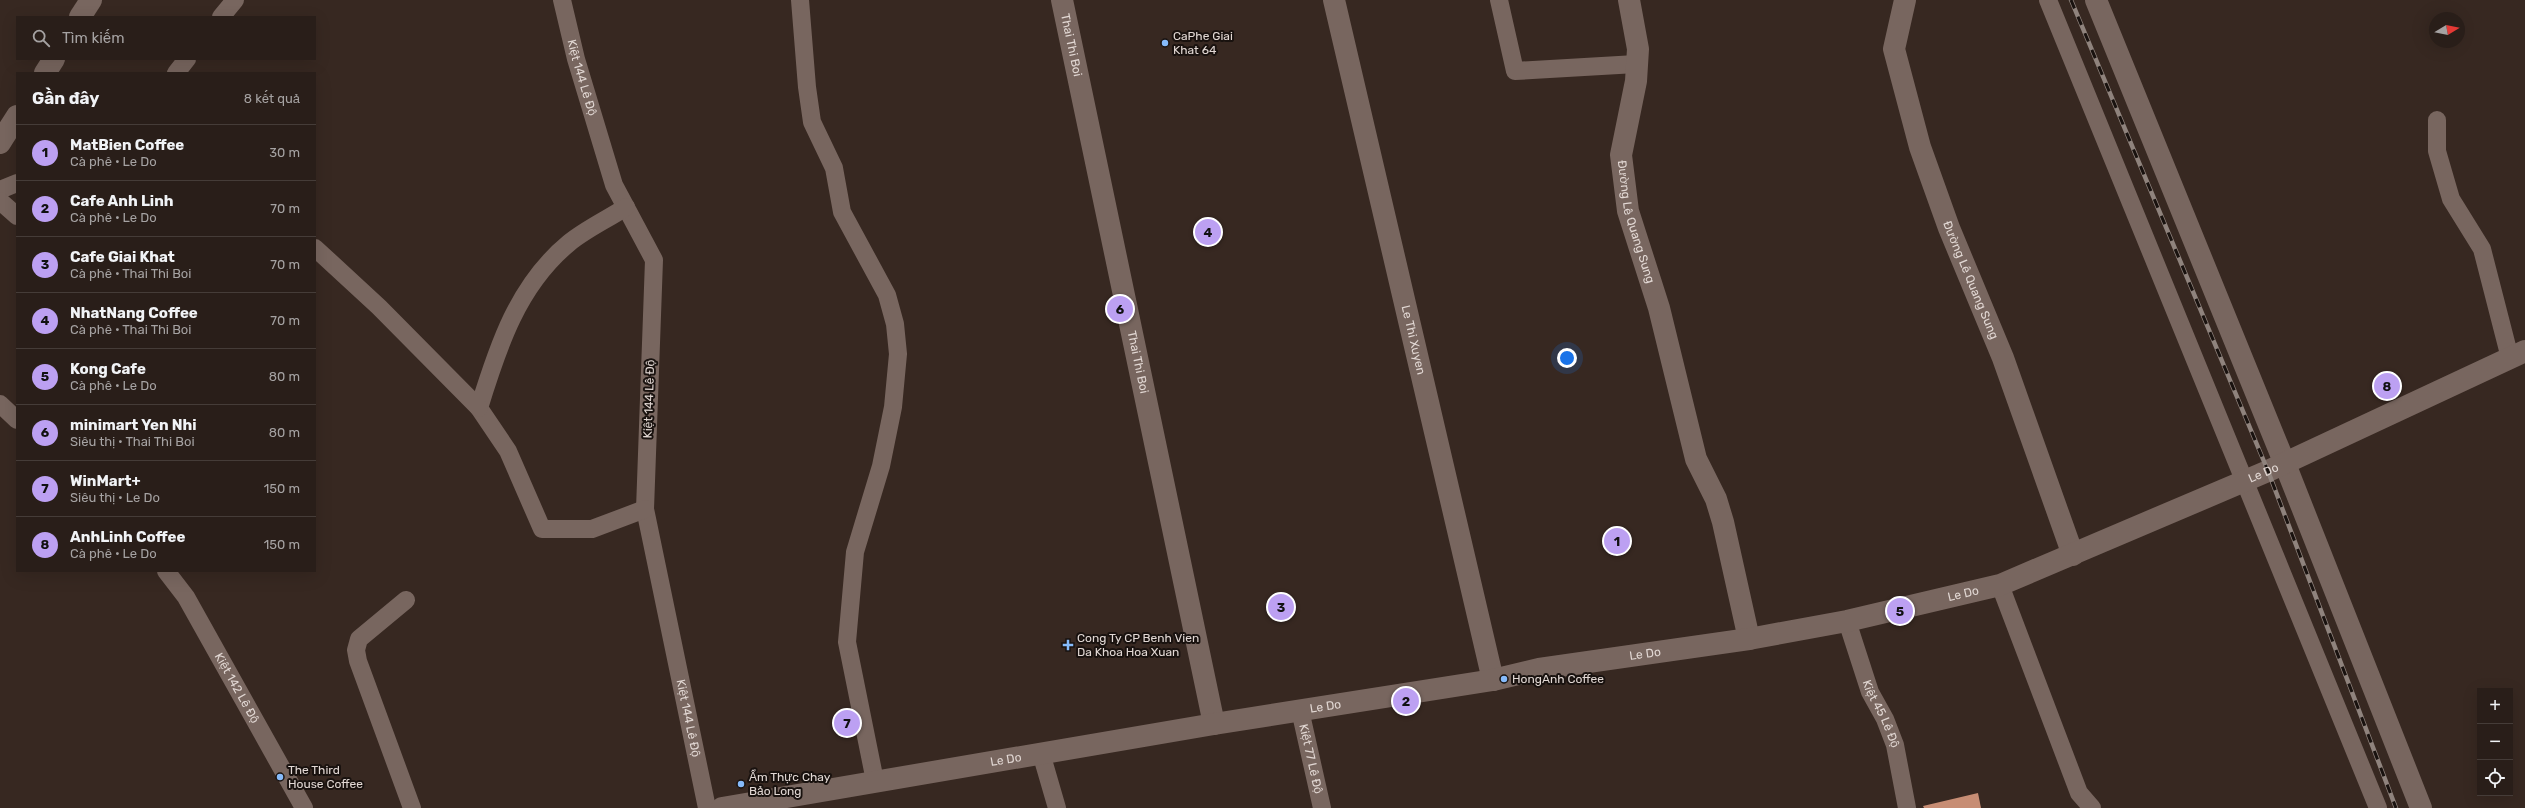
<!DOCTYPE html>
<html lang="vi">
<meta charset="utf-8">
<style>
body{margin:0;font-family:Rubik,sans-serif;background:#352b26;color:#f1f3f6}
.controls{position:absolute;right:12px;bottom:12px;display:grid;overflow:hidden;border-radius:0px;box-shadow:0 4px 16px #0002}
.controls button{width:36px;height:36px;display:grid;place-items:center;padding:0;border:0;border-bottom:1px solid #453c38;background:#291e19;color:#f1f3f6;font:20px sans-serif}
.compass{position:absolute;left:2429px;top:12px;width:36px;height:36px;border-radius:50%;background:#291e19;box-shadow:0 4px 16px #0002;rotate:80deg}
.you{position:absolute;left:1567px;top:358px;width:14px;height:14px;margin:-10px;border:3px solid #fff;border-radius:50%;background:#1a73e8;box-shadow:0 0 0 6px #1a73e833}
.badge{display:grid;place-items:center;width:26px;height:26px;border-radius:50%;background:#bca0f2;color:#111;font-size:13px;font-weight:700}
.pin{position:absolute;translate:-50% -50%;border:2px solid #fff;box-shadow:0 1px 4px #0006}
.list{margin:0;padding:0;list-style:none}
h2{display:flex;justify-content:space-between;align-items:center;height:52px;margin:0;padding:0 16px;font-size:17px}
h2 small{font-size:13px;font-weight:400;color:#a5a2a2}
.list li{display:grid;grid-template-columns:26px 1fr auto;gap:12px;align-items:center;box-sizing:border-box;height:56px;padding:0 16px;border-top:1px solid #453c38}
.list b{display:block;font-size:15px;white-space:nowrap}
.list p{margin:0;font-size:13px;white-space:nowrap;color:#a5a2a2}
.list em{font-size:13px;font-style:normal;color:#a5a2a2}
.icon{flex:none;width:22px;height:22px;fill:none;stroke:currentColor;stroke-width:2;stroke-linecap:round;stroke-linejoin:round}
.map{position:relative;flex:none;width:2525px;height:808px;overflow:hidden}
.search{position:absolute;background:#291e19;box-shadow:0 4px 16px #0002;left:16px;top:16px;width:300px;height:44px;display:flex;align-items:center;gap:10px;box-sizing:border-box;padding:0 14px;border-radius:0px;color:#a5a2a2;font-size:15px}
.panel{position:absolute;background:#291e19;box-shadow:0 4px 16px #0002;left:16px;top:72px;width:300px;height:500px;border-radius:0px}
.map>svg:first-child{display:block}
</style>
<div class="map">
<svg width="2525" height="808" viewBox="0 0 2525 808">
<rect width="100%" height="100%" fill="#372821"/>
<path fill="#c78d74" d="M1978 793 1981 808H1924L1923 806Z"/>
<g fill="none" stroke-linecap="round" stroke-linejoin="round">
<g stroke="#78665f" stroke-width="18">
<path id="s1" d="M562 0 576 59 614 185 654 260 645 509 707 808"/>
<path d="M800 0 807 87 812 122 834 168 842 212 887 295 895 324 898 354 893 407 881 466 855 552 847 642 875 781"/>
<path d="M1499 0 1515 71 1636 64"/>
<path d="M2048 0 2378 808"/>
<path d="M221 17 235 0"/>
<path d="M176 73 187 59"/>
<path d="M2437 120V151L2451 199 2482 249 2510 358"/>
<path d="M0 190 17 183"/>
<path d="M0 201 17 216"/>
<path d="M626 207C608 219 586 229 569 243 518 285 498 346 479 408L508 451 542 529H592L645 509"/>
<path d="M315 248 379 307 479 408"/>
<path d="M0 404 17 420"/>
<path id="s2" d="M166 571 186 597 304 808"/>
<path d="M2000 585 2079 793 2092 808"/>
<path d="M406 600 359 639 356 650 358 661 412 808"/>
<path id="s3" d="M1847 621 1870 692 1885 719 1895 745 1907 808"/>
<path id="s4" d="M1300 710 1322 808"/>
<path d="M1041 753 1057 808"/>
</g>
<g stroke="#78665f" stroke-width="22">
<path id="s5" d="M1334 0 1493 680"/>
<path id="s6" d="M1629 0 1638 49 1636 81 1621 155 1628 211 1659 308 1696 459 1716 499 1723 522 1749 639"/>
<path id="s7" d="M1905 0 1894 49 1920 147 1949 228 2003 358 2073 555"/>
<path d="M2096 0 2285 464 2421 808"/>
<path d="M80 17 91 0"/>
<path d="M45 73 54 59"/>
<path d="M0 143 17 116"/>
</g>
<g stroke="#78665f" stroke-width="22">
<path id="s8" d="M1062 0 1214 724"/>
<path id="s9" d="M722 808 1214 724 1493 680 1539 669 1749 639 1847 621 2000 585 2268 471 2525 351"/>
</g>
<defs>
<path id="rail" d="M2071 0 2268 471 2396 808"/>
</defs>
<use href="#rail" stroke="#8f837d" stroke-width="4.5"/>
<use href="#rail" stroke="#19120f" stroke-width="3" stroke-dasharray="9" stroke-linecap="butt"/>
</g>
<g fill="#86bbfb" stroke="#19120f" stroke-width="1.5">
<circle cx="1165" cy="43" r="4"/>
<path d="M1066 639h4v4h4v4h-4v4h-4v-4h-4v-4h4z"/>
<circle cx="1504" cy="679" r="4"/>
<circle cx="280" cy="777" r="4"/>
<circle cx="741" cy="784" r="4"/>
</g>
<g text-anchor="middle" stroke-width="4" stroke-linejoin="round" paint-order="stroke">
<g font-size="12" fill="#e2d8d4" stroke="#19120f" text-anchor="start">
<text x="1173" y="40">CaPhe Giai<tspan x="1173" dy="14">Khat 64</tspan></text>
<text x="1077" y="642">Cong Ty CP Benh Vien<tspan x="1077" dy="14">Da Khoa Hoa Xuan</tspan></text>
<text x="1512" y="683">HongAnh Coffee</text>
<text x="288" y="774">The Third<tspan x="288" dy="14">House Coffee</tspan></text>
<text x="749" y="781">Ẩm Thực Chay<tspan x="749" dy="14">Bảo Long</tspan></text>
</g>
<g font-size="12" fill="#e2d8d4" stroke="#19120f">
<text dy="4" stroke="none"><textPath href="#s8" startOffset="46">Thai Thi Boi</textPath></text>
<text dy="4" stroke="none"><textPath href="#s1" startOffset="80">Kiệt 144 Lê Độ</textPath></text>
<text dy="4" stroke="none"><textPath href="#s6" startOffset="226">Đường Lê Quang Sung</textPath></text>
<text dy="4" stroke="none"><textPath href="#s7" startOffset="294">Đường Lê Quang Sung</textPath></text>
<text dy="4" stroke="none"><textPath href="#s5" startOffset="349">Le Thi Xuyen</textPath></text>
<text dy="4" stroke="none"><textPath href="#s8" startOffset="370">Thai Thi Boi</textPath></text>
<text transform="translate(649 399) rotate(-88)" y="4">Kiệt 144 Lê Độ</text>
<text dy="4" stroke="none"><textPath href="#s9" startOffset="1584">Le Do</textPath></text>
<text dy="4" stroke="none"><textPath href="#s9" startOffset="1260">Le Do</textPath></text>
<text dy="4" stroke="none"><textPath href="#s9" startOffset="936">Le Do</textPath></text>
<text dy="4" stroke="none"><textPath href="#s2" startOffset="137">Kiệt 142 Lê Độ</textPath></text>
<text dy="4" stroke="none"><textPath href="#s9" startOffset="612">Le Do</textPath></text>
<text dy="4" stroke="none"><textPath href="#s3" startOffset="99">Kiệt 45 Lê Độ</textPath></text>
<text dy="4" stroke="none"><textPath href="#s1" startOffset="740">Kiệt 144 Lê Độ</textPath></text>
<text dy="4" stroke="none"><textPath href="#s9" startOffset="288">Le Do</textPath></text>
<text dy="4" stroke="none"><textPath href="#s4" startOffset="50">Kiệt 77 Lê Độ</textPath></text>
</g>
</g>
</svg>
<div class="controls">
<button>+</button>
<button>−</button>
<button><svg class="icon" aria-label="locate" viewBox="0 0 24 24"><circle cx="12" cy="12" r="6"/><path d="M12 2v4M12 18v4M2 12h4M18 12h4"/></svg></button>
</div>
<svg class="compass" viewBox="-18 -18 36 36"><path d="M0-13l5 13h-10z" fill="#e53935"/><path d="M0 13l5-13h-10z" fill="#a5a2a2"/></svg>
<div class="you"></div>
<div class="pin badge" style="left:1617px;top:541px">1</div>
<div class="pin badge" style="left:1406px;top:701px">2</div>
<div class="pin badge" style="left:1281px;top:607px">3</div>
<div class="pin badge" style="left:1208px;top:232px">4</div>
<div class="pin badge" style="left:1900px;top:611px">5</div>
<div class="pin badge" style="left:1120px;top:309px">6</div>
<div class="pin badge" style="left:847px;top:723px">7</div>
<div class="pin badge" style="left:2387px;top:386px">8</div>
<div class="search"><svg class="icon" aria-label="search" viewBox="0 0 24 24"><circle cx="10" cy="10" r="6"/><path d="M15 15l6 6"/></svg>Tìm kiếm</div>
<section class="panel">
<h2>Gần đây<small>8 kết quả</small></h2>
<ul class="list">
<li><span class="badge">1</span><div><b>MatBien Coffee</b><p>Cà phê · Le Do</p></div><em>30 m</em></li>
<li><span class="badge">2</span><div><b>Cafe Anh Linh</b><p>Cà phê · Le Do</p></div><em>70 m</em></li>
<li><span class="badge">3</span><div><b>Cafe Giai Khat</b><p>Cà phê · Thai Thi Boi</p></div><em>70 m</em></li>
<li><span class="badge">4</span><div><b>NhatNang Coffee</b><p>Cà phê · Thai Thi Boi</p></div><em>70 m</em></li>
<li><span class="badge">5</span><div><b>Kong Cafe</b><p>Cà phê · Le Do</p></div><em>80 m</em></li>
<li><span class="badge">6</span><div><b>minimart Yen Nhi</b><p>Siêu thị · Thai Thi Boi</p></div><em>80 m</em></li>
<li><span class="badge">7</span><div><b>WinMart+</b><p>Siêu thị · Le Do</p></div><em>150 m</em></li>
<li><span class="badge">8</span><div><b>AnhLinh Coffee</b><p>Cà phê · Le Do</p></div><em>150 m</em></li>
</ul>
</section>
</div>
